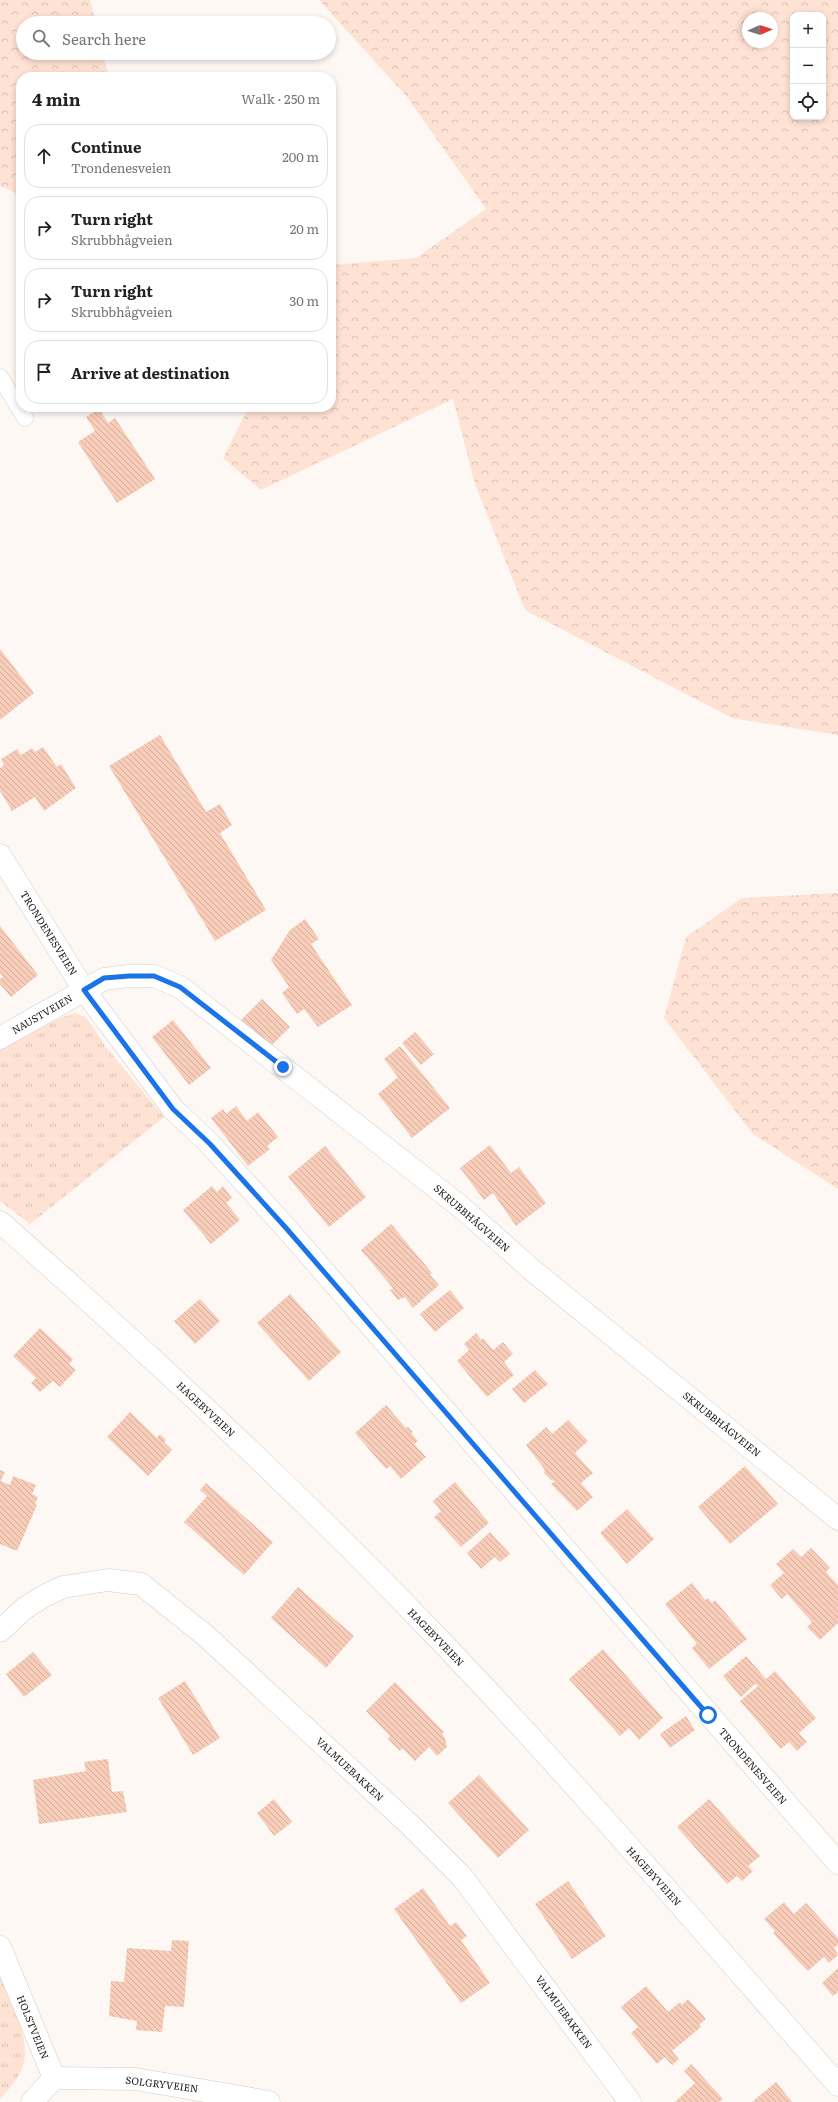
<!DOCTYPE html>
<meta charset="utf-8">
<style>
body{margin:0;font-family:Literata,serif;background:#f6f6f6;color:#222}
.controls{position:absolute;right:12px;top:12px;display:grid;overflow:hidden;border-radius:8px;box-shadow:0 2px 6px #0003}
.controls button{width:36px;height:36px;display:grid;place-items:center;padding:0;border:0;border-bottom:1px solid #e0e0e0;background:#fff;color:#222;font:20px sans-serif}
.compass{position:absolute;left:742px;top:12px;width:36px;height:36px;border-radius:50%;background:#fff;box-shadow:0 2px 6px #0003;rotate:87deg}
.stop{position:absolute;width:12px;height:12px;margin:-9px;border:3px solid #1a73e8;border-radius:50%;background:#fff}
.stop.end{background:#1a73e8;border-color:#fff;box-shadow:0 1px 4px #0008}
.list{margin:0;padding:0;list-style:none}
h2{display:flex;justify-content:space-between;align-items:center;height:52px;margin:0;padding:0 16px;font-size:17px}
h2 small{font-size:13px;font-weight:400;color:#767676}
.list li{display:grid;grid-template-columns:26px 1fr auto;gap:12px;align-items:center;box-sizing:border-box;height:64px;margin:0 8px 8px;padding:0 8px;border:1px solid #e0e0e0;border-radius:16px}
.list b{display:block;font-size:15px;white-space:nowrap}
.list p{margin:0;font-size:13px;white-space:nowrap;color:#767676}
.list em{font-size:13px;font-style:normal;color:#767676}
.icon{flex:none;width:22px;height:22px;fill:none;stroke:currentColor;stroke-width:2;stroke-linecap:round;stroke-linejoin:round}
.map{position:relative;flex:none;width:838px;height:2102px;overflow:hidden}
.search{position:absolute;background:#fff;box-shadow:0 2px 6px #0003;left:16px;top:16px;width:320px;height:44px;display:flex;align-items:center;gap:10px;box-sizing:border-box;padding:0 14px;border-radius:22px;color:#767676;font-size:15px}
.panel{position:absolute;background:#fff;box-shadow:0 2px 6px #0003;left:16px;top:72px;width:320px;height:340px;border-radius:16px}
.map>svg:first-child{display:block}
</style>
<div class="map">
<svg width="838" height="2102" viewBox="0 0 838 2102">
<defs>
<pattern id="grass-tufts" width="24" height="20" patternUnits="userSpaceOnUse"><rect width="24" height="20" fill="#fee2d4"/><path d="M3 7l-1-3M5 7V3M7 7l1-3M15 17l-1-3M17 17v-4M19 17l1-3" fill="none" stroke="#d9c1b5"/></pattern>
<pattern id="forest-crowns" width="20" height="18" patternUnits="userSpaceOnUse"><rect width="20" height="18" fill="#fee2d4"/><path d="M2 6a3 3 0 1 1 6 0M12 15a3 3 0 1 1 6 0" fill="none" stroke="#d9c1b5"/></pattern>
<pattern id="building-back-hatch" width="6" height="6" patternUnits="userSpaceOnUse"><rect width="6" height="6" fill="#f7ccb8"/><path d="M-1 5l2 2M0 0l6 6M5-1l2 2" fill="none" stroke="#d3af9d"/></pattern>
</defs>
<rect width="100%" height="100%" fill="#fef8f5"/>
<g fill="url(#grass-tufts)">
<path d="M75 1013 86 1017 106 1047 164 1117 30 1224 0 1201V1050L60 1018Z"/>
<path d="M0 1977C12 2004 31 2036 23 2066 19 2079 9 2089 0 2099Z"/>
</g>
<g fill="url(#forest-crowns)" fill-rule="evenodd">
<path d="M0 0H90L96 23H23V53H103L109 77H21V195L0 186Z"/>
<path d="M319 0H838V735L732 718 525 610 475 484 453 399 261 490 223 458 249 407H331V265L416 258 486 209 407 97ZM793 15H823V117H793ZM748 18H772V42H748Z"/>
<path d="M838 893V1189L753 1134 664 1018 686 937 742 898Z"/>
</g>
<g fill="url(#building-back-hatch)">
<path d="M99 409 108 423 115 418 155 479 117 503 78 442 95 431 86 417Z"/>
<path d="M0 649 34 693 0 720Z"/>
<path d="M160 735 206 812 220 804 232 825 220 833 266 910 215 941 109 766Z"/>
<path d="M43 747 57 767 61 764 76 788 44 811 35 797 12 811 0 791V768L4 765 1 759 17 749 21 755 32 748 35 752Z"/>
<path d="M305 919 319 939 311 944 352 1005 318 1027 304 1009 297 1014 282 993 289 987 271 960 290 930Z"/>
<path d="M0 926 38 975 11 997 0 984V979L3 977 0 973Z"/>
<path d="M262 999 290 1027 271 1046 240 1021Z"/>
<path d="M173 1020 211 1068 189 1085 152 1037Z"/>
<path d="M415 1032 434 1054 421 1065 402 1043Z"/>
<path d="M400 1046 450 1108 412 1138 378 1094 398 1077 384 1059Z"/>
<path d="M236 1106 247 1121 258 1112 278 1137 267 1146 270 1149 248 1166 211 1118 223 1109 226 1114Z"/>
<path d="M490 1145 511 1173 519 1167 546 1203 516 1226 493 1193 484 1200 460 1168Z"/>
<path d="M325 1146 366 1197 329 1227 288 1177Z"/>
<path d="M212 1186 217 1192 223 1186 232 1198 226 1203 240 1220 211 1244 183 1210Z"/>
<path d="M391 1224 432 1273 430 1275 439 1285 413 1308 405 1297 398 1300 390 1290 393 1288 361 1250Z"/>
<path d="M450 1290 464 1308 435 1332 420 1314Z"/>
<path d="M290 1294 341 1352 309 1381 257 1323Z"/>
<path d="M200 1299 220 1321 195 1344 174 1321Z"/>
<path d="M40 1328 73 1359 69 1364 76 1370 60 1387 53 1381 40 1392 31 1383 36 1378 13 1356Z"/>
<path d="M476 1333 481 1340 483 1338 493 1350 503 1342 513 1354 504 1362 514 1375 487 1397 457 1361 469 1350 464 1344Z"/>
<path d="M535 1370 548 1384 524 1403 512 1389Z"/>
<path d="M386 1405 406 1428 408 1427 413 1432 411 1433 418 1441 414 1444 426 1457 401 1479 390 1466 386 1469 355 1433Z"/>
<path d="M130 1412 157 1438 160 1434 166 1440 164 1442 172 1450 148 1476 107 1437Z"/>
<path d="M568 1420 588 1441 575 1453 593 1473 581 1483 593 1497 577 1511 551 1484 555 1481 551 1480 544 1473 545 1470 526 1445 546 1427 552 1434Z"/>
<path d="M745 1466 778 1504 730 1544 698 1507Z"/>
<path d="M0 1470 5 1472 1 1481 10 1485 13 1476 36 1485 32 1494 38 1497 35 1504 37 1505 17 1551 0 1544Z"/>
<path d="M455 1482 489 1523 461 1547 434 1517 441 1511 433 1501Z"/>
<path d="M206 1483 273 1542 244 1575 184 1522 207 1496 200 1490Z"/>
<path d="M627 1509 654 1539 627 1564 600 1533Z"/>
<path d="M490 1532 510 1554 500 1562 495 1557 481 1569 467 1553Z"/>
<path d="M811 1548 830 1568 826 1572 838 1585V1623L820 1640 807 1627 812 1622 787 1594 782 1599 770 1585 784 1573 776 1564 793 1549 801 1557Z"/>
<path d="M692 1583 705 1600 708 1598 712 1603 715 1600 747 1639 709 1669 692 1648 697 1644 665 1604Z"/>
<path d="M298 1587 354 1636 326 1668 271 1618Z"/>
<path d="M603 1649 663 1718 639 1740 629 1728 620 1736 569 1679Z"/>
<path d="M33 1652 52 1675 24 1697 6 1674Z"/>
<path d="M746 1656 766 1679 775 1671 816 1718 799 1733 807 1742 797 1751 789 1742 781 1749 740 1701 758 1686 755 1684 741 1697 723 1676Z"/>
<path d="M185 1681 220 1738 193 1755 158 1698Z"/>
<path d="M395 1682 444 1732 442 1734 445 1738 447 1747 437 1756 429 1747 415 1761 402 1748 400 1751 388 1739 390 1736 366 1711Z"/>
<path d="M686 1716 695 1730 670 1748 660 1734Z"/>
<path d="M108 1759 112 1792 123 1791 127 1812 39 1824 33 1780 86 1771 84 1762Z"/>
<path d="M479 1775 529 1830 498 1858 448 1803Z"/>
<path d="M274 1799 292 1822 274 1836 257 1813Z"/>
<path d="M709 1799 760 1856 748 1866 753 1871 742 1881 737 1876 727 1884 677 1827Z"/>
<path d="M568 1881 606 1936 572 1959 535 1904Z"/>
<path d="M423 1888 450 1926 456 1922 467 1936 461 1940 490 1983 461 2003 394 1909Z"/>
<path d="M784 1902 794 1914 806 1903 838 1938V1945L834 1948 838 1955 829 1963 824 1957 808 1971 797 1960 773 1933 775 1931 764 1919Z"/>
<path d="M172 1940 189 1941 184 2007 165 2006 162 2032 136 2030 137 2021 109 2016 111 1981 124 1982 127 1948 171 1951Z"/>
<path d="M838 1968V1992L833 1996 822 1983Z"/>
<path d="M646 1986 668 2012 680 2002 682 2005 688 1999 706 2019 699 2025 701 2027 672 2051 679 2059 672 2065 665 2057 657 2064 631 2033 638 2027 621 2007Z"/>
<path d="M691 2064 723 2099 719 2102H675L695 2083 684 2071Z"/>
<path d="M776 2082 792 2102H752Z"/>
</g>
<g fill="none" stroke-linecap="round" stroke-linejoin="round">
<defs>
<path id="service" d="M0 377 25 418"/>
<g id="minor">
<path d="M0 855 84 990 173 1109 210 1144 286 1228 838 1863"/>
<path d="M0 1038 104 979 129 976H154L180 987 461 1207 531 1269 838 1519"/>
<path d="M0 1631 25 1608 44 1596 63 1587 108 1580 141 1584 206 1636 408 1823 463 1878 630 2102"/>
<path d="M0 1947 54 2078 32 2102"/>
<path d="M54 2078 136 2079 269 2102"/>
</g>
<path id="secondary" d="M0 1222C150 1354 296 1490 434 1634 574 1780 705 1934 838 2085"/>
</defs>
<use href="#service" stroke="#d3cdca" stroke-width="17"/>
<use href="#minor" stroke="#d3cdca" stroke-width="23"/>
<use href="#secondary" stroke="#d3cdca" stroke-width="23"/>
<use href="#service" stroke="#fff" stroke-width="16"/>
<use href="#minor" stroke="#fff" stroke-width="22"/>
<use href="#secondary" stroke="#fff" stroke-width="22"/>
</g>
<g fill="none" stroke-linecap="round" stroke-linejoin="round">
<path stroke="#1a73e8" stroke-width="5" d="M283 1067 180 987 154 976H129L104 978 84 990 173 1109 210 1144 286 1228 708 1715"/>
</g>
<g text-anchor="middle" stroke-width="4" stroke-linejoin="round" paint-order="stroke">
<g font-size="10" fill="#1b1918" stroke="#fff">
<text transform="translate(49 933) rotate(58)" y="4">TRONDENESVEIEN</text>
<text transform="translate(42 1014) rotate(-30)" y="4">NAUSTVEIEN</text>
<text transform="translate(472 1218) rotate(41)" y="4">SKRUBBHÅGVEIEN</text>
<text transform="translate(206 1409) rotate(43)" y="4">HAGEBYVEIEN</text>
<text transform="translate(722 1424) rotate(39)" y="4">SKRUBBHÅGVEIEN</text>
<text transform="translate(436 1637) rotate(46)" y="4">HAGEBYVEIEN</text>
<text transform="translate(753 1766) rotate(49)" y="4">TRONDENESVEIEN</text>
<text transform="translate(350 1769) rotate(43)" y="4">VALMUEBAKKEN</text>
<text transform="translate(654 1876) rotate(48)" y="4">HAGEBYVEIEN</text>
<text transform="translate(564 2012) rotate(54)" y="4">VALMUEBAKKEN</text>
<text transform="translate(33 2027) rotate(68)" y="4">HOLSTVEIEN</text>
<text transform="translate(162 2084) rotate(7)" y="4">SOLGRYVEIEN</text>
</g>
</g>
</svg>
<div class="controls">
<button>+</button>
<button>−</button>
<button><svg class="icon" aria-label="locate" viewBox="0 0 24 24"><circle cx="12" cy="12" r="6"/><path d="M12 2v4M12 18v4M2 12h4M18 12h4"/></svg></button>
</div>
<svg class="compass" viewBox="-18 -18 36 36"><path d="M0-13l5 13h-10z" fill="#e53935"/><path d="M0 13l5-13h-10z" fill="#767676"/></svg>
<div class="stop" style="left:708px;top:1715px"></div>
<div class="stop end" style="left:283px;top:1067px"></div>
<div class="search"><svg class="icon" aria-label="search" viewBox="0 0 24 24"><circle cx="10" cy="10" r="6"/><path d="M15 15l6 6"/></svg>Search here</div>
<section class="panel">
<h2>4 min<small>Walk · 250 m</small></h2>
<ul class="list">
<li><svg class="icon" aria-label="ahead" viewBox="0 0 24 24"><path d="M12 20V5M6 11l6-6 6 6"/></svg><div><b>Continue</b><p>Trondenesveien</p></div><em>200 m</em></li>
<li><svg class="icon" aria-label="right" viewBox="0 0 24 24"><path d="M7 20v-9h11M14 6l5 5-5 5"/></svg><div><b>Turn right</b><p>Skrubbhågveien</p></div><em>20 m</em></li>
<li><svg class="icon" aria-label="right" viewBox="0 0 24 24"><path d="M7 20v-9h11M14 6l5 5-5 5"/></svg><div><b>Turn right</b><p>Skrubbhågveien</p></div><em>30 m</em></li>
<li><svg class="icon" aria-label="arrive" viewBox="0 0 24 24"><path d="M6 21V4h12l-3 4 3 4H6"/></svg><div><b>Arrive at destination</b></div></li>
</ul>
</section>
</div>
